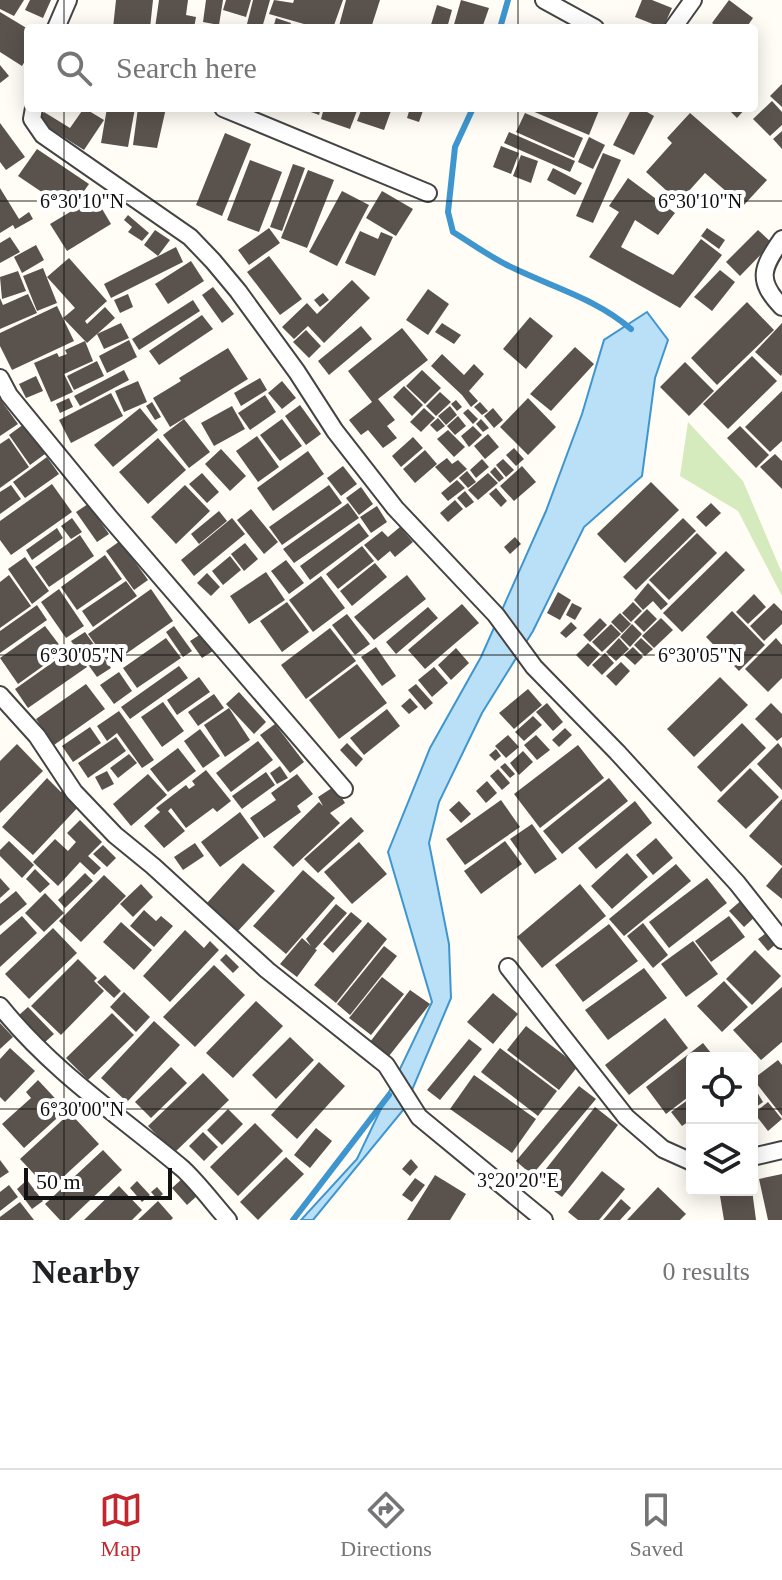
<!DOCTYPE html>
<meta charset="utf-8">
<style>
body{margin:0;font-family:Georgia,serif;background:#f2f2f2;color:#202124}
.controls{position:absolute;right:24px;bottom:24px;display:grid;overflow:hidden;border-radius:8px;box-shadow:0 4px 20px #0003}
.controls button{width:72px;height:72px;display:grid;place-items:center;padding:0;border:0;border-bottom:2px solid #e0e0e0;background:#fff;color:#202124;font:40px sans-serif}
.scale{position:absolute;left:24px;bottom:20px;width:148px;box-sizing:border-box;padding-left:8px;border:4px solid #111;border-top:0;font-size:22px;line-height:28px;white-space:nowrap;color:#111;-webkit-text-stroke:6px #fff;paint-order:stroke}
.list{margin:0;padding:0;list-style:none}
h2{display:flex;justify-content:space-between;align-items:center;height:104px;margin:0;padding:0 32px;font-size:34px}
h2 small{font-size:26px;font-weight:400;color:#757577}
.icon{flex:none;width:44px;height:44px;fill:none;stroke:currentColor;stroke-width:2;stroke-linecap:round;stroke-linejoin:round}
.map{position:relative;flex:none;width:782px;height:1220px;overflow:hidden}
.search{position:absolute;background:#fff;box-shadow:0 4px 20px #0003;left:24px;right:24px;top:24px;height:88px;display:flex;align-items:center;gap:20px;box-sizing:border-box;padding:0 28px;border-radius:8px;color:#757577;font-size:30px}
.sheet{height:248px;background:#fff}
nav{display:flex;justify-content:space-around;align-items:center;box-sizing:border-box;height:112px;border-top:2px solid #e0e0e0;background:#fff;font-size:22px;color:#757577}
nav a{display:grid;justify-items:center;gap:4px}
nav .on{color:#c4262e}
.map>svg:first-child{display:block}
</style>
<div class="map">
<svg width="782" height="1220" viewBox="0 0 782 1220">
<rect width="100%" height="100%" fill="#fffdf5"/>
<path fill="#d5ebbd" d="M688 422 743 481 782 573V596L738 511 680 476Z"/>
<path fill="#b9e0f7" stroke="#3f96cf" stroke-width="2" d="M647 312 668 340 655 378 642 476 584 527 533 631 482 713 439 802 429 843 449 944 451 998 404 1109 313 1220H301L357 1159 432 1002 388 852 430 748 481 657 546 511 582 414 604 340Z"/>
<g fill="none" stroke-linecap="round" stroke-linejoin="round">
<g stroke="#3f96cf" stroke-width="6">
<path d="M500 28 508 0"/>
<path d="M473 108 455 147 448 212 453 232C471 243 489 256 507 265 550 287 594 297 631 329"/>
<path d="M293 1220 389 1095"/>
</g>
</g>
<g fill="#5a524d">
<path d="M0 0H24L14 16 0 9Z"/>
<path d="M30 0H51L43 18 25 10Z"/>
<path d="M116 0H153L150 28H113Z"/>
<path d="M159 0H188L186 15 196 17 194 28H155Z"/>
<path d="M206 0H223L219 25 203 22Z"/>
<path d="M226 0H251L246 17 223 10Z"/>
<path d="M253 0H270L262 28H246Z"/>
<path d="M274 0 293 3 294 0H343L333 28H318L269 14Z"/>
<path d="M346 0H380L371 28 339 26Z"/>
<path d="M461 0 489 8 482 28H453Z"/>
<path d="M642 0H652L672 8 663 28 635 17Z"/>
<path d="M729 0 753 18 746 28H719L712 23Z"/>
<path d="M437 5 452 10 447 28H430Z"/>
<path d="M0 12 28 29V56L22 66 0 52Z"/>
<path d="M276 18 291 23 289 28H273Z"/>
<path d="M0 65 9 76 0 83Z"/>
<path d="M782 84V107L770 96Z"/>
<path d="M772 101 782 112V125L770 136 753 119Z"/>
<path d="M84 108 104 120 84 150 38 121 44 112 70 128Z"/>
<path d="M107 108H135L128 147 101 143Z"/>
<path d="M138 108H166L157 148 133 145Z"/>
<path d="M300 108H321L319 115Z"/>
<path d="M324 108H358L350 129 321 119Z"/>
<path d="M362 108H392L384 130 357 121Z"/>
<path d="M410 108H424L419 122 407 118Z"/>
<path d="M525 108H600L589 135Z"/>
<path d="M632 108H640L654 116 634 155 613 145Z"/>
<path d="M727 108H746L737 118Z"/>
<path d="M525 113 583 138 574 158 516 132Z"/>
<path d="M690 113 767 180 743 206 705 173 679 202 646 172 672 143 667 138Z"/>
<path d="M0 123 25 157 6 170 0 162Z"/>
<path d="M782 131V149L773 139Z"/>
<path d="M509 132 575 161 570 172 504 143Z"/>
<path d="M225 133 251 144 222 216 196 205Z"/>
<path d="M589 137 605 145 593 169 578 162Z"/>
<path d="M501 146 519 153 511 174 493 167Z"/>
<path d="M37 149 89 184 70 211 18 176Z"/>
<path d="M603 153 621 160 593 223 576 216Z"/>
<path d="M521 155 538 161 531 183 513 176Z"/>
<path d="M250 160 282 172 259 232 227 220Z"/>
<path d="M293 164 305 168 282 231 270 227Z"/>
<path d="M553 168 582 183 575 195 547 180Z"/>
<path d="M308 170 334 180 307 248 281 238Z"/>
<path d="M628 178 675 213 658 235 635 220 621 247 673 275 701 239 722 255 680 308 589 257 619 212 609 206Z"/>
<path d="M0 188 19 219 29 212 33 219 15 229 13 225 0 233Z"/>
<path d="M342 191 369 205 337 266 309 252Z"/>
<path d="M382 191 413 209 396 236 366 218Z"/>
<path d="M95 197 111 224 67 251 50 224Z"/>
<path d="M128 215 149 233 142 241 128 232 132 227 124 220Z"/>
<path d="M269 228 280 243 249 265 238 250Z"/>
<path d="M707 228 725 240 719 249 701 236Z"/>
<path d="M155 230 170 240 158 256 144 245Z"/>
<path d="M758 230 772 243 740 276 726 262Z"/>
<path d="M360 231 378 239 381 232 393 237 375 276 345 263Z"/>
<path d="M10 237 20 252 0 263V243Z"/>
<path d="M36 245 44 260 22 273 14 257Z"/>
<path d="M176 247 183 262 111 298 104 284Z"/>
<path d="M269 256 302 299 280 315 247 272Z"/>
<path d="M69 258 107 301 85 321 87 324 105 307 115 318 87 343 63 318 75 308 47 277Z"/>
<path d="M191 261 204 281 168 304 155 284Z"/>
<path d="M43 268 57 303 37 311 23 276Z"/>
<path d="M720 270 735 282 712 311 694 297Z"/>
<path d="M18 271 26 291 2 299 0 277Z"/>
<path d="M352 280 370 298 324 343 308 326 294 339 282 327 307 303 317 314Z"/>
<path d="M213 287 234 314 222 323 202 295Z"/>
<path d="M428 289 449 304 428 335 406 320Z"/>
<path d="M323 293 329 300 320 307 314 300Z"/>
<path d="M28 294 37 313 0 329V298L3 305Z"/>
<path d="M128 294 133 307 120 313 114 300Z"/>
<path d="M193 300 200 311 139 350 132 339Z"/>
<path d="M747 302 774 330 717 385 691 358Z"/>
<path d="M57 306 74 341 12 370 0 346V333Z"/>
<path d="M202 315 213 329 159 365 149 351Z"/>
<path d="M530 317 553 336 526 369 503 349Z"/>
<path d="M121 323 129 338 104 349 97 334Z"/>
<path d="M442 323 461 335 454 344 435 332Z"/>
<path d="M782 323V374L781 376 755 352Z"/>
<path d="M361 326 372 339 329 375 318 361Z"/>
<path d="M402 328 428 360 378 399 395 420 387 426 397 438 383 448 368 430 361 435 349 420 372 402 348 371Z"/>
<path d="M306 330 321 346 309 358 293 342Z"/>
<path d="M129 340 137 357 107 373 99 356Z"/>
<path d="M85 341 93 361 64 374 73 392 51 402 34 363 57 353 59 357 67 354 65 350Z"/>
<path d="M575 347 594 364 551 411 530 394Z"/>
<path d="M228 348 248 379 170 427 153 398 181 381 179 378Z"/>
<path d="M442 354 464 375 474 364 484 374 469 391 478 401 471 407 462 395 431 366Z"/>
<path d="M752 356 777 381 728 429 703 404Z"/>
<path d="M97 361 104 376 74 390 67 376Z"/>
<path d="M685 362 714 391 689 416 660 387Z"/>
<path d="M124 370 129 380 80 406 74 396Z"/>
<path d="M422 370 441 388 425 404 406 386Z"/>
<path d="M36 376 43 391 26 398 19 384Z"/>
<path d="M260 378 267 390 241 406 234 393Z"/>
<path d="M138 381 147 402 124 412 115 391Z"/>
<path d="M282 381 296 398 282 409 268 393Z"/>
<path d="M404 386 423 405 412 416 393 397Z"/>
<path d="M782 391V441L770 452 745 427Z"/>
<path d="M440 392 451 402 436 416 426 406Z"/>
<path d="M111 393 123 416 71 443 59 420Z"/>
<path d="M265 395 276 412 250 430 238 413Z"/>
<path d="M69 398 73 407 60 413 56 404Z"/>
<path d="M528 398 556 427 528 455 500 427Z"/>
<path d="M0 399 18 424 0 436Z"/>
<path d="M456 400 462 407 457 411 451 404Z"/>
<path d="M152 402 161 417 155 420 146 406Z"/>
<path d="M480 402 488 411 482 415 474 407Z"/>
<path d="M300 405 321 434 306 445 285 416Z"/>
<path d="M232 406 245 429 214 446 201 423Z"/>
<path d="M450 406 457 415 446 425 438 416Z"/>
<path d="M140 408 158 430 113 467 94 445Z"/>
<path d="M424 408 435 418 421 432 410 422Z"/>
<path d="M493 408 503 420 494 428 484 416Z"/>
<path d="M468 409 478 419 473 424 463 413Z"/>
<path d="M458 416 466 426 455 435 447 426Z"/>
<path d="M438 418 445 426 437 432 430 425Z"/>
<path d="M184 419 210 452 189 468 163 435Z"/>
<path d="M282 419 302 446 280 461 260 435Z"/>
<path d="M481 419 489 428 483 432 476 424Z"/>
<path d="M24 424 45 454 30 465 9 435Z"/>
<path d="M473 426 482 435 469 447 461 436Z"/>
<path d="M740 426 769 455 756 468 727 438Z"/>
<path d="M448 430 465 447 454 457 437 439Z"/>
<path d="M488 434 499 447 485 459 474 446Z"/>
<path d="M257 436 279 467 258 482 236 451Z"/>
<path d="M413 437 423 448 401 467 392 456Z"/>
<path d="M9 438 29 467 0 488V444Z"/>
<path d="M158 438 186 470 148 504 119 472Z"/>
<path d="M514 448 524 459 516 466 506 455Z"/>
<path d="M221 449 246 476 230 491 205 464Z"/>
<path d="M425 450 437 464 415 483 403 469Z"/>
<path d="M308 451 324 474 273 511 257 488Z"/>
<path d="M775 454 782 461V489L760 467Z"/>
<path d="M47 457 59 474 25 498 13 482Z"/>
<path d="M447 458 452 464 458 460 467 469 450 483 435 467Z"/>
<path d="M482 459 489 467 476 478 470 470Z"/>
<path d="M503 459 514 470 506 477 496 465Z"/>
<path d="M343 466 357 484 341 496 327 478Z"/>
<path d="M522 466 536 482 514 501 500 486Z"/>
<path d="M495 467 504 478 499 482 490 472Z"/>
<path d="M467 471 476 482 468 488 459 478Z"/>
<path d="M202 473 219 492 207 503 189 484Z"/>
<path d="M488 473 498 483 478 500 468 490Z"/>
<path d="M457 480 465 488 448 501 441 493Z"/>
<path d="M651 482 679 510 625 563 597 534Z"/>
<path d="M52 484 72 512 11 555 0 540V521Z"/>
<path d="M11 485 21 499 0 514V492Z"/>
<path d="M185 485 210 511 176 544 151 517Z"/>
<path d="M329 485 342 503 282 545 269 527Z"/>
<path d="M361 487 373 504 359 515 346 498Z"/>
<path d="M496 488 507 501 501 507 489 494Z"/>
<path d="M465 491 474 502 466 508 457 498Z"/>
<path d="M455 500 463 509 448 522 440 513Z"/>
<path d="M348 503 359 518 294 563 283 549Z"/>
<path d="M711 503 721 513 706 527 696 517Z"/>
<path d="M88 504 109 534 97 542 76 512Z"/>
<path d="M377 506 387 522 371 533 360 517Z"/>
<path d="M251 509 278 542 264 554 237 520Z"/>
<path d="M219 511 227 521 199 544 191 534Z"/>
<path d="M72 518 82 532 71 539 61 526Z"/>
<path d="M232 518 245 534 194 576 181 560Z"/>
<path d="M683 518 696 531 636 590 623 577Z"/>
<path d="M359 523 369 536 310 580 300 566Z"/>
<path d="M400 527 413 542 395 557 390 551 378 561 364 545 382 531 388 537Z"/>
<path d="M57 528 63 538 32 560 26 550Z"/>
<path d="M697 533 717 553 669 600 649 580Z"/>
<path d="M80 535 94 556 49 587 35 567Z"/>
<path d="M515 537 521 544 510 554 504 547Z"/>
<path d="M120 541 148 580 134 590 106 551Z"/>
<path d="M245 543 258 559 244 571 231 554Z"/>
<path d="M362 546 374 561 338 589 326 574Z"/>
<path d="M726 551 745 570 682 632 663 613Z"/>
<path d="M105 555 122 579 77 610 61 587Z"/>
<path d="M230 556 241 570 223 585 212 571Z"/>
<path d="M25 557 49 591 32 604 8 569Z"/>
<path d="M286 560 304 583 289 594 271 571Z"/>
<path d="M375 563 387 577 352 606 340 591Z"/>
<path d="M266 572 285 600 249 624 230 596Z"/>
<path d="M207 573 220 587 211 596 197 583Z"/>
<path d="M9 575 31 606 0 628V582Z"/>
<path d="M407 575 426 599 374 640 354 617Z"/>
<path d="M321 576 345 608 313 632 289 600Z"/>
<path d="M126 581 137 596 93 627 82 611Z"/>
<path d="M648 583 668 604 661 610 653 601 643 610 634 600Z"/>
<path d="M59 589 84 626 66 638 41 602Z"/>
<path d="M151 589 173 621 110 665 88 634Z"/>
<path d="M558 592 571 600 560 620 547 613Z"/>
<path d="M754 594 766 607 748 624 736 612Z"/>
<path d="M287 602 309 632 282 652 260 621Z"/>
<path d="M633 602 642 611 631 622 622 613Z"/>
<path d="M572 603 582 608 575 620 566 615Z"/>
<path d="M774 603 782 611V624L764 641 750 626Z"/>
<path d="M462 604 479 623 425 669 408 650Z"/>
<path d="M37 605 47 620 0 653V631Z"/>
<path d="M428 607 438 618 396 654 386 642Z"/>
<path d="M647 609 657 619 644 632 634 622Z"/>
<path d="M732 611 765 645 739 671 706 637Z"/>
<path d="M620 613 631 624 622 633 611 622Z"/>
<path d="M347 614 370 644 355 655 332 625Z"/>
<path d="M600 618 607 625 590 642 583 635Z"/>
<path d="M661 618 673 630 654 648 642 636Z"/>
<path d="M571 622 577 628 566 638 560 633Z"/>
<path d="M611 624 621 634 602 652 592 642Z"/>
<path d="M632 624 642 634 630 647 620 637Z"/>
<path d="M45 626 64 651 18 684 0 658Z"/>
<path d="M174 626 192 651 183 657 166 632Z"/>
<path d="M330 628 356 661 306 699 281 665Z"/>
<path d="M85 632 111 668 97 677 71 641Z"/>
<path d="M201 634 213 651 202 658 190 641Z"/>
<path d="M166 638 181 658 137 688 123 668Z"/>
<path d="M619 638 629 649 616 661 606 652Z"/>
<path d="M641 638 653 649 645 656 634 645Z"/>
<path d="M776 638 782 645V678L768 692 745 669Z"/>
<path d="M588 643 600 654 588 667 576 655Z"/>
<path d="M376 647 396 676 382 686 361 657Z"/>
<path d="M633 647 643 657 635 665 624 655Z"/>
<path d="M73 648 87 667 28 708 15 689Z"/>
<path d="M456 648 469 663 451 680 438 665Z"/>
<path d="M605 653 614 663 602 675 592 665Z"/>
<path d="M621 662 630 671 616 686 606 676Z"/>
<path d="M357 664 387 703 339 739 309 700Z"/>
<path d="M179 666 188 678 130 719 121 707Z"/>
<path d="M434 667 448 683 432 697 418 680Z"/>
<path d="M119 672 132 691 114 704 100 685Z"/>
<path d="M199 677 210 692 177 715 167 700Z"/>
<path d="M720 677 748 705 694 757 667 729Z"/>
<path d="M86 684 105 709 54 745 36 719Z"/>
<path d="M416 684 433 703 425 710 408 690Z"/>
<path d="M528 689 542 705 514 729 499 713Z"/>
<path d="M239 692 266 722 254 734 226 704Z"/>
<path d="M214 694 224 708 198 726 188 712Z"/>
<path d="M410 698 418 707 409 714 401 706Z"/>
<path d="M163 702 184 731 162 747 141 717Z"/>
<path d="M547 703 563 722 553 731 536 712Z"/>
<path d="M771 703 782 714V737L777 741 755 719Z"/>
<path d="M229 708 250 740 225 757 204 725Z"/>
<path d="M387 709 400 726 364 755 350 738Z"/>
<path d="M119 711 154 760 142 768 117 733 107 741 97 726Z"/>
<path d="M533 716 542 725 524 741 515 732Z"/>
<path d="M742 723 766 748 721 792 697 767Z"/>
<path d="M275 724 304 762 290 773 260 735Z"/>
<path d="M90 727 101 743 73 762 62 746Z"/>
<path d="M565 728 572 735 559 747 552 740Z"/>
<path d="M200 729 220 756 203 768 184 741Z"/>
<path d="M508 735 519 747 506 758 495 746Z"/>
<path d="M536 735 550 750 537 760 524 745Z"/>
<path d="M116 737 126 751 88 778 78 763Z"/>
<path d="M258 741 273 760 231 792 216 773Z"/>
<path d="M347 743 363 759 356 767 340 750Z"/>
<path d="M778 743 782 748V790L757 764Z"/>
<path d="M17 744 43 771 0 813V761Z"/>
<path d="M578 745 604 778 540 828 514 794Z"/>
<path d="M178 748 196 771 168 792 150 769Z"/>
<path d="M496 749 501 756 495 761 489 755Z"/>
<path d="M523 751 533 762 519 775 510 763Z"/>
<path d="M129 754 137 763 118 778 110 768Z"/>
<path d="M505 763 515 774 510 778 500 767Z"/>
<path d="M280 766 288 778 277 784 270 773Z"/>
<path d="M750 768 779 797 746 829 717 801Z"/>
<path d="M498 769 510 783 502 790 490 776Z"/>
<path d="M206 770 231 801 217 812 213 808 186 828 171 808 168 811 185 831 164 848 144 826 160 812 156 808 186 785 189 789 195 785 192 781Z"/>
<path d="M107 771 114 784 102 790 95 777Z"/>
<path d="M266 772 275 785 242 809 232 796Z"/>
<path d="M148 774 167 795 131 826 113 804Z"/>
<path d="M297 774 313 794 297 806 301 812 264 838 250 818 276 800 271 793Z"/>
<path d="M47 778 61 792 64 788 81 804 33 855 2 827Z"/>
<path d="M609 778 628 801 562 854 543 831Z"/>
<path d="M487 781 497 793 486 803 476 791Z"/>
<path d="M335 786 345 803 330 813 340 823 293 867 273 847 319 802 323 806 318 797Z"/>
<path d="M782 799V866L749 836Z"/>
<path d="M501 800 520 827 465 865 446 839Z"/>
<path d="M459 801 471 814 461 823 449 810Z"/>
<path d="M635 801 652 823 596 869 578 848Z"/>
<path d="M240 812 259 838 220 867 201 842Z"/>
<path d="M351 817 364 831 318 873 304 859Z"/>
<path d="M80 820 102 842 88 856 101 868 94 875 80 862 58 886 33 862 55 839 68 851 76 842 67 833Z"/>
<path d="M532 824 557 859 535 874 510 839Z"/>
<path d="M656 838 673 858 653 875 636 855Z"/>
<path d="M9 841 34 865 22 878 0 856V850Z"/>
<path d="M505 841 522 864 481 894 464 871Z"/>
<path d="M359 842 387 874 352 904 324 872Z"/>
<path d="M195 843 204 856 183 870 174 857Z"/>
<path d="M103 845 116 858 107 867 93 854Z"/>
<path d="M627 853 648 877 612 909 591 886Z"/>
<path d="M243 863 275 891 238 931 207 903Z"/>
<path d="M676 864 691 881 624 936 609 919Z"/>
<path d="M782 867V899L766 886Z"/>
<path d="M35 869 50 884 40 893 26 879Z"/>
<path d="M303 870 335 898 286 954 253 926Z"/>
<path d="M85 873 93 881 65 908 58 900Z"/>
<path d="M104 875 126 896 81 942 59 921Z"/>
<path d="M0 878 10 889 0 898Z"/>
<path d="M707 878 727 903 669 948 649 922Z"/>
<path d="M141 884 153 897 133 917 120 904Z"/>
<path d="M580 884 606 916 542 968 517 937Z"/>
<path d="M16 891 27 904 0 926V904Z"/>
<path d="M45 893 64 913 44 932 25 913Z"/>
<path d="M744 898 758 914 744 927 729 911Z"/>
<path d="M336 904 347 913 315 949 317 950 297 977 280 964 302 938 311 946 306 939Z"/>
<path d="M144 910 156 921 161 916 173 926 154 947 130 926Z"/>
<path d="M351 912 362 921 333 953 323 944Z"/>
<path d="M22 916 37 933 0 967V935Z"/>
<path d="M729 916 745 937 711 962 695 941Z"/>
<path d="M121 922 152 950 134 970 103 942Z"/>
<path d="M368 922 387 939 336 1003 314 985Z"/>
<path d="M643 923 668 955 653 968 627 936Z"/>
<path d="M609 924 638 961 583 1002 555 965Z"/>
<path d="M53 928 77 953 29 999 5 974Z"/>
<path d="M185 930 204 948 210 941 219 950 170 1002 143 976Z"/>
<path d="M769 931 778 942 768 951 758 939Z"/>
<path d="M693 941 718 974 686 997 661 964Z"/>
<path d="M384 946 397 956 350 1015 337 1004Z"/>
<path d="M755 950 781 976 752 1005 726 979Z"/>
<path d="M226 954 239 967 233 973 220 960Z"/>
<path d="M78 959 97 978 94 981 104 991 61 1035 31 1006Z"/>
<path d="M214 965 245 995 195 1047 163 1017Z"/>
<path d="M644 968 667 998 608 1040 585 1010Z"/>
<path d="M105 975 121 991 114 998 97 982Z"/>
<path d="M382 977 404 994 371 1035 349 1018Z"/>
<path d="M724 981 748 1007 722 1032 697 1006Z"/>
<path d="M782 987V1042L761 1060 733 1030Z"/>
<path d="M410 990 430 1004 389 1056 370 1042Z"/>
<path d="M124 992 150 1017 136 1032 110 1007Z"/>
<path d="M493 993 518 1014 493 1044 467 1022Z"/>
<path d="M256 1001 283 1026 233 1078 206 1053Z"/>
<path d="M28 1007 54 1034 44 1043 18 1016Z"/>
<path d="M112 1013 134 1035 88 1080 66 1058Z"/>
<path d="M665 1018 688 1048 629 1095 605 1065Z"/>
<path d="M154 1021 180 1045 127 1102 101 1078Z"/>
<path d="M0 1023 13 1037 0 1049Z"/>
<path d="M526 1026 578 1066 559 1090 507 1050Z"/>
<path d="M290 1037 314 1060 276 1099 252 1075Z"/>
<path d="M469 1039 482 1049 440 1100 427 1090Z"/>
<path d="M703 1043 715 1058H692V1094L666 1114 646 1087Z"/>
<path d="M10 1048 35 1071 5 1102 0 1097V1059Z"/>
<path d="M500 1048 557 1091 538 1116 481 1072Z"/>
<path d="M778 1060 782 1065V1116L753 1079Z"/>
<path d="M319 1062 345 1086 297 1139 271 1115Z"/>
<path d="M171 1067 187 1083 151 1118 135 1102Z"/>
<path d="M203 1073 229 1100 174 1153 148 1126Z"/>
<path d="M474 1075 536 1119 512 1153 450 1109Z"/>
<path d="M38 1080 66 1110 24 1148 2 1124 31 1098 26 1092Z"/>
<path d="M752 1084 763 1102 752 1110Z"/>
<path d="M579 1086 596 1099 532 1175 516 1161Z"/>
<path d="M692 1097V1119L682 1126 671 1112Z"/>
<path d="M768 1102 782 1119 768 1131 754 1113Z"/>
<path d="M595 1107 618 1125 562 1197 538 1179Z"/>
<path d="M228 1109 243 1124 222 1145 207 1130Z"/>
<path d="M70 1113 99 1144 49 1190 20 1159Z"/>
<path d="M255 1123 283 1151 238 1196 210 1167Z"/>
<path d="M316 1128 332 1141 310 1168 294 1155Z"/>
<path d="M203 1132 218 1147 204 1161 189 1146Z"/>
<path d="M103 1150 122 1170 69 1220H60L45 1204Z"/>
<path d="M286 1157 304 1174 258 1220 240 1202Z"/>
<path d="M411 1159 418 1167 410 1176 402 1169Z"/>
<path d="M0 1160 9 1172 0 1178Z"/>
<path d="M602 1171 625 1189 599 1220H578L568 1212Z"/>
<path d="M782 1174V1220H768L759 1179Z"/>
<path d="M435 1175 466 1194 450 1220H407Z"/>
<path d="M183 1178 198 1195 187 1205 172 1188Z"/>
<path d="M415 1178 425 1185 412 1202 402 1195Z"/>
<path d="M27 1180 43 1201 32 1209 17 1189Z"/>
<path d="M137 1181 150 1195 142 1202 130 1188Z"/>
<path d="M9 1185 18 1197 0 1211V1192Z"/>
<path d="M119 1186 142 1210 132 1220H84Z"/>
<path d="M157 1187 163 1194 157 1199 151 1192Z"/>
<path d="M658 1187 686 1214 680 1220H627Z"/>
<path d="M719 1190H752L756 1220H724Z"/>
<path d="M621 1199 631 1208 620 1220H603Z"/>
<path d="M158 1201 173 1218 171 1220H138Z"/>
<path d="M20 1202 34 1220H0V1217Z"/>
</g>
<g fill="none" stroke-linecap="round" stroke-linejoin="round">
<defs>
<g id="minor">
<path d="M544 0 595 28"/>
<path d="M56 28 68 0"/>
<path d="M673 28 693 0"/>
<path d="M34 108 32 119 43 135 190 237 213 261 238 291 297 372 335 431 395 508 496 615 534 667 617 752 737 883 782 940"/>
<path d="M223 108 428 193"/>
<path d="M782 239C762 268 756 280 782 307"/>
<path d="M0 378 9 395 109 517 344 789"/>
<path d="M0 695 37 736 74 792 115 835 153 866 267 970 386 1065 419 1117 544 1220"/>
<path d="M508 967 626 1117 663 1149 692 1162"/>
<path d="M0 1006C54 1073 119 1115 183 1169 199 1184 213 1203 228 1220"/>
<path d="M752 1157 782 1150"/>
</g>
</defs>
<use href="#minor" stroke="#444" stroke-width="20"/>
<use href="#minor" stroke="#fff" stroke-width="16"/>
</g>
<path fill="none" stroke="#111" stroke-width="2" stroke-opacity="0.45" d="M64 0V28M518 0V28M64 108V1220M518 108V1220M0 201H782M0 655H782M0 1109H692M752 1109H782"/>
<g font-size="20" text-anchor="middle" fill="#111" stroke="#fff" stroke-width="8" stroke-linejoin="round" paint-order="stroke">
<text x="82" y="208">6°30'10"N</text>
<text x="700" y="208">6°30'10"N</text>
<text x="82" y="662">6°30'05"N</text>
<text x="700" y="662">6°30'05"N</text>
<text x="82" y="1116">6°30'00"N</text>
<text x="518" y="1187">3°20'20"E</text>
</g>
</svg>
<div class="controls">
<button><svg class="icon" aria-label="locate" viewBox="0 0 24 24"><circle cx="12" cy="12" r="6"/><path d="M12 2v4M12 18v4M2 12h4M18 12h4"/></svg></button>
<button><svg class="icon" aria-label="layers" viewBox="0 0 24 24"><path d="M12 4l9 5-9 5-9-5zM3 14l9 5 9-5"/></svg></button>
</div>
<div class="scale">50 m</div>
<div class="search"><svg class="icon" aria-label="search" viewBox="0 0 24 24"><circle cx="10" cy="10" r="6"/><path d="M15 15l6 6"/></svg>Search here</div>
</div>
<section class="sheet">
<h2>Nearby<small>0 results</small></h2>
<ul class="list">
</ul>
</section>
<nav>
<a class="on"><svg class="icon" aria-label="map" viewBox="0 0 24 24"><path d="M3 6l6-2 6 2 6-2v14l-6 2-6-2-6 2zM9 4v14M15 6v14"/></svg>Map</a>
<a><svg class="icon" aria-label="directions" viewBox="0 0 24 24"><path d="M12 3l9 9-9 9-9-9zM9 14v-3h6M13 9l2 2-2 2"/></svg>Directions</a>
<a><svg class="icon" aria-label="saved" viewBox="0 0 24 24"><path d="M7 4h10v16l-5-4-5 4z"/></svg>Saved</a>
</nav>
